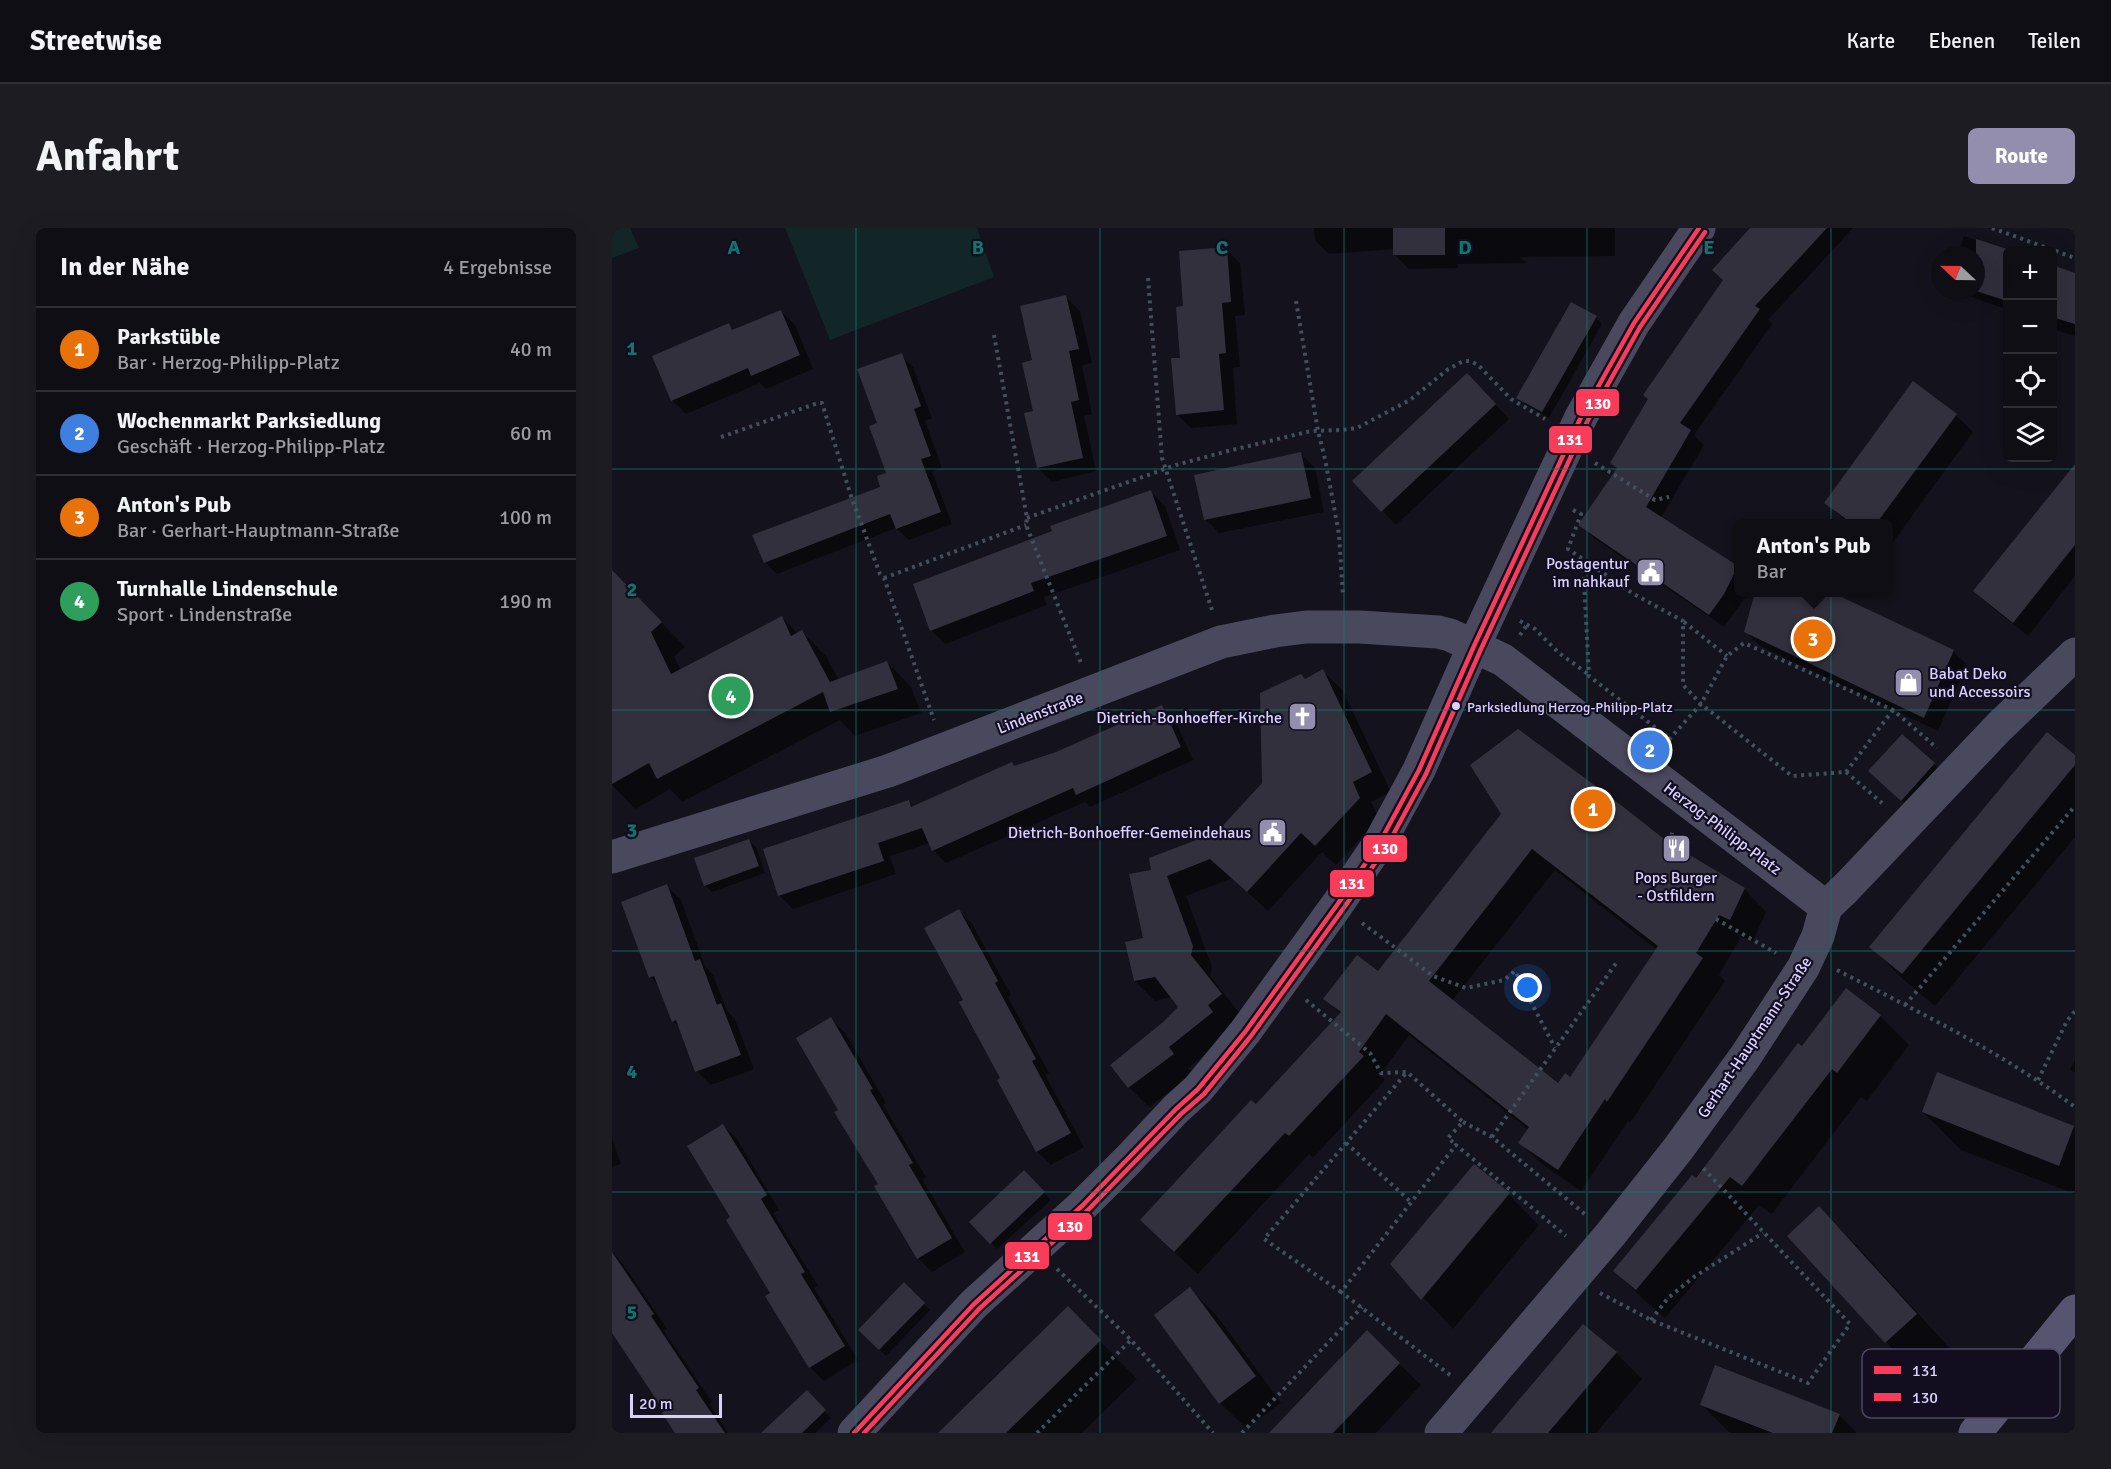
<!DOCTYPE html>
<html lang="de">
<meta charset="utf-8">
<style>
body{margin:0;font-family:Signika,sans-serif;background:#1d1c22;color:#f1f3f6}
.controls{position:absolute;right:18px;top:18px;display:grid;overflow:hidden;border-radius:9px;box-shadow:0 6px 24px #0002}
.controls button{width:54px;height:54px;display:grid;place-items:center;padding:0;border:0;border-bottom:2px solid #2f2e34;background:#0f0e15;color:#f1f3f6;font:30px sans-serif}
.compass{position:absolute;left:1319px;top:18px;width:54px;height:54px;border-radius:50%;background:#0f0e15;box-shadow:0 6px 24px #0002;rotate:292deg}
.scale{position:absolute;left:18px;bottom:15px;width:92px;box-sizing:border-box;padding-left:6px;border:3px solid #d8d0fd;border-top:0;font-size:16px;line-height:21px;white-space:nowrap;color:#d8d0fd;-webkit-text-stroke:4px #120e20;paint-order:stroke}
.you{position:absolute;left:916px;top:760px;width:21px;height:21px;margin:-15px;border:4px solid #fff;border-radius:50%;background:#1a73e8;box-shadow:0 0 0 9px #1a73e833}
.badge{display:grid;place-items:center;width:39px;height:39px;border-radius:50%;background:#938eae;color:#fff;font-size:20px;font-weight:700}
.pin{position:absolute;translate:-50% -50%;border:3px solid #fff;box-shadow:0 2px 6px #0006}
.popup{position:absolute;left:1122px;top:291px;width:159px;height:78px;box-sizing:border-box;display:grid;place-content:center;border-radius:9px;background:#0f0e15;filter:drop-shadow(0 2px 4px #0005);font-size:20px;white-space:nowrap;color:#9b9ca0}
.popup b{font-size:22px;color:#f1f3f6}
.popup::after{content:'';position:absolute;left:50%;top:100%;margin-left:-12px;border:12px solid transparent;border-top-color:#0f0e15}
.list{margin:0;padding:0;list-style:none}
h2{display:flex;justify-content:space-between;align-items:center;height:78px;margin:0;padding:0 24px;font-size:26px}
h2 small{font-size:20px;font-weight:400;color:#9b9ca0}
.list li{display:grid;grid-template-columns:39px 1fr auto;gap:18px;align-items:center;box-sizing:border-box;height:84px;padding:0 24px;border-top:2px solid #2f2e34}
.list b{display:block;font-size:22px;white-space:nowrap}
.list p{margin:0;font-size:20px;white-space:nowrap;color:#9b9ca0}
.list em{font-size:20px;font-style:normal;color:#9b9ca0}
.icon{flex:none;width:33px;height:33px;fill:none;stroke:currentColor;stroke-width:2;stroke-linecap:round;stroke-linejoin:round}
.map{position:relative;flex:none;width:1463px;height:1205px;overflow:hidden;border-radius:9px}
header{display:flex;align-items:center;gap:36px;box-sizing:border-box;height:84px;padding:0 30px;background:#0f0e15;border-bottom:2px solid #2f2e34}
header strong{font-size:28px}
nav{display:flex;gap:33px;margin-inline-start:auto;font-size:21px}
.intro{display:flex;align-items:center;justify-content:space-between;box-sizing:border-box;height:144px;padding:0 36px}
h1{margin:0;font-size:42px}
.button{padding:15px 27px;border-radius:9px;background:#938eae;color:#fff;font-size:21px;font-weight:700}
main{display:flex;gap:36px;padding:0 36px}
aside{flex:1;background:#0f0e15;border-radius:9px;box-shadow:0 6px 24px #0002}
.map>svg:first-child{display:block}
</style>
<header>
<strong>Streetwise</strong>
<nav><a>Karte</a><a>Ebenen</a><a>Teilen</a></nav>
</header>
<div class="intro"><h1>Anfahrt</h1><a class="button">Route</a></div>
<main>
<aside>
<h2>In der Nähe<small>4 Ergebnisse</small></h2>
<ul class="list">
<li><span class="badge" style="background:#e8710a">1</span><div><b>Parkstüble</b><p>Bar · Herzog-Philipp-Platz</p></div><em>40 m</em></li>
<li><span class="badge" style="background:#3f7fe0">2</span><div><b>Wochenmarkt Parksiedlung</b><p>Geschäft · Herzog-Philipp-Platz</p></div><em>60 m</em></li>
<li><span class="badge" style="background:#e8710a">3</span><div><b>Anton's Pub</b><p>Bar · Gerhart-Hauptmann-Straße</p></div><em>100 m</em></li>
<li><span class="badge" style="background:#2e9e5b">4</span><div><b>Turnhalle Lindenschule</b><p>Sport · Lindenstraße</p></div><em>190 m</em></li>
</ul>
</aside>
<div class="map">
<svg width="1463" height="1205" viewBox="0 0 1463 1205">
<rect width="100%" height="100%" fill="#14121c"/>
<g fill="#122628">
<path d="M0 0H18L27 20 0 30Z"/>
<path d="M173 0H365L382 49 218 112Z"/>
</g>
<g fill="#0007" fill-rule="evenodd">
<path d="M702 0H1003V28L908 29 915 35 846 36V40L797 41 783 27V21L717 26 703 12Z"/>
<path d="M1151 0H1241L1156 92 1160 96 1082 207 1092 217 1048 291 1126 340V364H1137L1112 399 982 310 968 296 1006 241 1000 235Z"/>
<path d="M1352 8 1396 23V82L1351 66 1347 63H1364V27H1345Z"/>
<path d="M614 21 628 35 633 87 623 88 628 139 621 140 625 196 579 200 565 186 573 80Z"/>
<path d="M1440 41 1463 50V108L1440 101Z"/>
<path d="M454 69 468 83 480 135 470 137 480 186 472 188 484 243 440 254 426 240 422 133Z"/>
<path d="M169 83 183 97 201 141 154 161 148 155 74 186 60 172 117 97 122 103Z"/>
<path d="M984 89 990 96 937 190 913 176 906 170Z"/>
<path d="M289 127 301 139 320 190 313 193 330 240 320 243 340 296 297 312 284 300 165 346 153 334 270 260 276 246Z"/>
<path d="M869 161 897 191 784 297 742 253Z"/>
<path d="M1344 187 1361 204 1276 321V296H1236L1214 274Z"/>
<path d="M689 226 703 240 712 284 607 305 593 291Z"/>
<path d="M1463 241V348L1416 408 1377 377 1363 363Z"/>
<path d="M539 264 553 278 568 322 432 369 435 377 333 416 319 402 442 304Z"/>
<path d="M0 343 73 419 62 429 69 442 170 389 186 406 190 404 214 428 227 452 275 434 299 459 309 485 243 508 228 492 70 574 58 561 23 581 0 557Z"/>
<path d="M1134 404 1341 423 1355 437 1326 503 1148 418Z"/>
<path d="M711 443 731 463 779 564 759 574 767 590 724 637 710 624 656 683 620 650 574 668 600 739 598 748 629 787 615 798 620 805 576 840 581 846 537 879 517 859 551 796 568 779 560 769 543 773 523 753 532 711 541 643 605 605 652 556 693 452Z"/>
<path d="M550 479 563 492 581 532 478 579 473 574 334 635 321 622 318 615 278 628 284 646 181 681 168 668 153 622 296 574 302 579 400 536 403 539 445 526Z"/>
<path d="M1463 529V609L1323 778 1292 752 1259 719Z"/>
<path d="M1322 536 1336 550 1304 585 1272 557Z"/>
<path d="M891 586 1055 615 1132 661 1154 684 1141 713 1129 709 1107 747 1113 753 1018 895 1016 893 969 963 931 937 908 915 917 902 797 807 768 847 773 852 701 930 697 926 586 1046 552 1015 644 879 729 786 713 771 766 745ZM943 642 1045 722 959 851 947 857 840 773Z"/>
<path d="M137 613 144 619 153 645 100 664 93 657Z"/>
<path d="M55 658 69 672 93 738 101 747 115 783 123 791 142 841 99 857 85 843 68 800 61 793 48 759 38 749Z"/>
<path d="M346 682 360 696 399 767 396 769 437 845 433 847 472 919 439 937 425 923 387 853 390 851 353 773Z"/>
<path d="M1268 788 1297 817 1255 873 1249 869 1160 986 1147 977 1053 1090 1032 1072 1003 1043 1084 953 1190 821Z"/>
<path d="M219 791 233 805 274 875 271 877 314 949 310 951 353 1024 320 1044 306 1030 228 882Z"/>
<path d="M1463 832V845L1458 841Z"/>
<path d="M1311 884 1461 899 1463 901V966L1349 922Z"/>
<path d="M111 897 125 911 167 982 161 985 206 1058 202 1060 246 1132 212 1153 198 1139 120 990Z"/>
<path d="M0 911 9 936 0 939Z"/>
<path d="M862 938 897 967 927 997 841 1101 780 1036Z"/>
<path d="M412 944 439 972 385 1021 360 994Z"/>
<path d="M1207 980 1245 1018 1342 1125 1312 1152 1274 1114Z"/>
<path d="M0 1024 9 1033 55 1101 52 1103 100 1174 97 1176 116 1205H65L54 1184 0 1096Z"/>
<path d="M292 1057 318 1082 274 1128 248 1102Z"/>
<path d="M578 1061 604 1087 669 1175 634 1200 608 1175Z"/>
<path d="M456 1080 525 1151 470 1205H328Z"/>
<path d="M755 1104 809 1157 764 1205H659Z"/>
<path d="M1004 1125 1030 1151 984 1205H881Z"/>
<path d="M195 1164 219 1190 203 1205H151Z"/>
<path d="M1090 1177 1227 1187 1245 1205H1118Z"/>
</g>
<g fill="#33303e" fill-rule="evenodd">
<rect x="781" y="0" width="52" height="27"/>
<path d="M1138 0H1215L1143 78 1148 81 1068 195 1079 202 1034 279 1126 338 1112 366 1097 387 966 297 1005 240 998 235 1036 171 1031 167 1111 52 1100 42Z"/>
<path d="M1364 11 1398 22H1395V73L1364 63Z"/>
<path d="M615 19 619 74 610 75 614 125 607 126 612 182 564 187 559 130H568L564 79 571 78 567 23Z"/>
<path d="M1440 37 1463 45V96L1440 89Z"/>
<path d="M454 67 467 121 457 123 467 172 459 174 471 230 425 240 412 185 421 183 410 135 420 132 408 78Z"/>
<path d="M959 74 985 88 930 184 904 170Z"/>
<path d="M169 82 188 127 139 148 136 140 59 173 40 128 117 95 120 102Z"/>
<path d="M290 125 309 178 302 181 319 228 309 231 329 284 284 301 278 286 152 335 140 307 268 259 265 248 274 245 257 198 265 195 245 141Z"/>
<path d="M855 145 884 176 769 284 740 253Z"/>
<path d="M1301 153 1345 186 1264 296H1241L1212 275Z"/>
<path d="M689 224 699 270 592 292 582 247Z"/>
<path d="M1463 236V317L1401 395 1361 363Z"/>
<path d="M539 262 555 308 419 355 422 363 318 403 301 356 440 303 438 298Z"/>
<path d="M0 342 50 394 39 404 59 446 170 388 179 408 190 402 218 454 275 433 286 461 218 484 211 464 45 551 37 535 0 556Z"/>
<path d="M1143 364H1219L1342 422 1312 490 1132 404Z"/>
<path d="M711 441 760 544 741 554 748 570 703 618 689 605 635 664 598 631 555 648 581 718 579 727 610 766 596 777 601 784 557 819 562 826 516 860 498 837 550 795 566 779 543 749 522 753 513 714 531 710 517 646 539 642 537 630 605 604 650 555 648 465 689 446 693 451Z"/>
<path d="M550 477 569 519 464 567 461 560 320 623 310 600 266 615 272 633 166 668 151 621 297 572 299 579 400 534 402 538 444 524Z"/>
<path d="M906 501 996 567 1056 614 1133 660 1118 692 1107 687 1084 725 1091 730 995 874 993 871 946 942 906 915 917 899 774 786 747 824 752 828 677 908 673 905 562 1024 528 992 639 872 644 876 729 784 711 771 745 727 766 743 889 586 858 537ZM920 621 1046 718 958 849 953 845 946 855 817 753Z"/>
<path d="M1435 504 1463 527V537L1290 746 1257 719Z"/>
<path d="M1290 506 1323 535 1289 573 1256 543Z"/>
<path d="M137 611 147 638 92 658 82 630Z"/>
<path d="M55 656 83 733 88 731 105 777 109 775 129 827 83 844 64 792 60 794 42 748 37 750 9 674Z"/>
<path d="M347 681 386 753 383 755 424 831 420 833 459 905 424 924 385 852 388 850 347 774 351 772 312 700Z"/>
<path d="M1234 760 1269 787 1225 845 1220 841 1130 958 1118 949 1024 1062 1001 1043 1080 947 1084 950 1186 815 1190 818Z"/>
<path d="M219 789 261 861 258 862 301 935 297 937 340 1010 305 1031 262 958 266 956 222 884 226 882 184 810Z"/>
<path d="M1325 844 1462 898 1447 938 1310 884Z"/>
<path d="M111 896 155 967 149 971 193 1044 189 1046 233 1118 197 1140 153 1068 158 1065 114 992 118 989 75 918Z"/>
<path d="M862 936 898 965 809 1072 778 1036Z"/>
<path d="M412 942 433 964 378 1016 357 994Z"/>
<path d="M1207 978 1305 1086 1273 1115 1175 1008Z"/>
<path d="M0 1024 42 1086 39 1088 87 1160 84 1162 113 1205H63L50 1185 52 1183 0 1105Z"/>
<path d="M292 1054 313 1075 267 1122 246 1102Z"/>
<path d="M578 1059 644 1148 607 1176 542 1087Z"/>
<path d="M456 1078 489 1112 433 1167 394 1205H326Z"/>
<path d="M971 1096 1005 1124 936 1205H879Z"/>
<path d="M755 1102 788 1135 721 1205H657Z"/>
<path d="M1103 1137 1228 1186 1220 1205H1161L1088 1177Z"/>
<path d="M195 1162 214 1182 190 1205H149Z"/>
</g>
<g fill="none" stroke-linecap="round" stroke-linejoin="round">
<g stroke="#444f5d" stroke-width="4" stroke-dasharray="3 4.5" stroke-linecap="butt">
<path d="M1380 0 1463 30"/>
<path d="M536 50 550 230 601 385"/>
<path d="M684 73 706 203 713 231 727 306 731 368"/>
<path d="M382 107 415 290 414 297 469 435"/>
<path d="M109 209 206 175H210L239 268 268 346 272 350 322 492"/>
<path d="M983 235 1043 272 1057 269"/>
<path d="M961 282 969 286 956 321 1020 365 1071 393V457L1089 476 1180 548 1234 544 1281 482"/>
<path d="M415 290 564 237 616 223 699 203 730 202 745 200 798 172 835 142 851 133H858L866 137 899 171 933 191"/>
<path d="M971 334 977 448 1058 511"/>
<path d="M272 350 414 297"/>
<path d="M908 393 923 401 947 425 976 446"/>
<path d="M1072 394 1115 428"/>
<path d="M908 407 915 397"/>
<path d="M1052 517 1089 476 1115 428 1132 415 1281 482 1325 520"/>
<path d="M1234 544 1270 575"/>
<path d="M1058 615 1061 601"/>
<path d="M1104 691 1164 725"/>
<path d="M750 695 821 748 854 760 892 752 903 743 943 820"/>
<path d="M1225 742C1307 784 1389 824 1463 879"/>
<path d="M694 772 758 825 769 845 795 844 851 894 836 910 844 917"/>
<path d="M1293 777 1463 578"/>
<path d="M1426 852 1455 793 1463 783"/>
<path d="M851 894 880 909 974 987"/>
<path d="M880 909 1005 734"/>
<path d="M734 915 798 973"/>
<path d="M445 1041 519 1112 601 1205"/>
<path d="M729 1064 652 1011 795 844"/>
<path d="M988 1065 1039 1092 1196 1155 1238 1096 1091 940"/>
<path d="M1039 1092 1056 1070 1082 1049 1151 1005"/>
<path d="M838 1147 729 1064 844 917 954 1008"/>
<path d="M425 1205 518 1113"/>
<path d="M630 1205 750 1079"/>
</g>
<g stroke="#4a485d" stroke-width="33">
<path d="M0 629 276 543 609 414 663 403 694 399H748L826 404 838 407 891 432 1214 679"/>
<path d="M829 1205 998 1007 1066 921 1133 829 1191 740 1206 708 1214 679 1234 660 1387 499 1463 426"/>
</g>
<path stroke="#4a485d" stroke-width="33" d="M242 1205 362 1076 471 977 516 932 564 881 586 861 633 804 725 677 768 614 807 542 862 418 969 189 1022 95 1087 0"/>
<path stroke="#57546f" stroke-width="33" d="M1363 1205 1463 1083"/>
<defs>
<path id="bus-1" d="M242 1205 362 1076 471 977 564 881 586 861 633 804 725 677 768 614 807 542 862 418 969 189 1022 95 1087 0"/>
<path id="bus-2" d="M252 1205 367 1081 476 982 569 886 592 866 639 808 731 681 775 618 814 546 869 421 976 192 1028 99 1093 4"/>
</defs>
<use href="#bus-1" stroke="#120e20" stroke-width="9"/>
<use href="#bus-2" stroke="#120e20" stroke-width="9"/>
<use href="#bus-1" stroke="#f83c5a" stroke-width="4.5"/>
<use href="#bus-2" stroke="#f83c5a" stroke-width="4.5"/>
</g>
<path fill="none" stroke="#0f766e" stroke-width="1.5" stroke-opacity="0.55" d="M244 0V1205M488 0V1205M732 0V1205M975 0V1205M1219 0V1205M0 241H1463M0 482H1463M0 723H1463M0 964H1463"/>
<defs>
<symbol id="civic-square" viewBox="-11 -11 22 22"><rect x="-9" y="-9" width="18" height="18" rx="4" fill="#938eae" stroke="#120e20"/><path d="M-.6-6.5H3V-4.5H.6V-3L4-1V1h2V6H-6V1h2V-1L-.6-3ZM-1.2 2.5V6h2.4V2.5Z" fill="#fff"/></symbol>
<symbol id="shop-square" viewBox="-11 -11 22 22"><rect x="-9" y="-9" width="18" height="18" rx="4" fill="#938eae" stroke="#120e20"/><path d="M-5-2.5h2.3a2.7 3.5 0 0 1 5.4 0H5L5.5 6h-11ZM-1.5-2.5h3a1.5 2.3 0 0 0-3 0Z" fill="#fff"/></symbol>
<symbol id="church-square" viewBox="-11 -11 22 22"><rect x="-9" y="-9" width="18" height="18" rx="4" fill="#938eae" stroke="#120e20"/><path d="M-1.2-6h2.4v3.5h3.3v2.4h-3.3V6h-2.4V-.1h-3.3v-2.4h3.3Z" fill="#fff"/></symbol>
<symbol id="restaurant-square" viewBox="-11 -11 22 22"><rect x="-9" y="-9" width="18" height="18" rx="4" fill="#938eae" stroke="#120e20"/><path d="M-5-6h1v4h1v-4h1v4h1v-4h1v5L-1.5 .5V6h-2V.5L-5-1ZM5-6V6H3V1.5H1.5Q1.5-4 5-6Z" fill="#fff"/></symbol>
</defs>
<g fill-rule="evenodd">
<use href="#civic-square" x="1022" y="328" width="33" height="33"/>
<use href="#shop-square" x="1280" y="438" width="33" height="33"/>
<use href="#church-square" x="674" y="472" width="33" height="33"/>
<use href="#civic-square" x="644" y="588" width="33" height="33"/>
<use href="#restaurant-square" x="1048" y="604" width="33" height="33"/>
</g>
<circle fill="#d8d0fd" stroke="#120e20" stroke-width="2" cx="844" cy="478" r="5"/>
<g text-anchor="middle" stroke-width="4.5" stroke-linejoin="round" paint-order="stroke">
<g font-size="14" fill="#d8d0fd" stroke="#120e20" text-anchor="start">
<text x="855" y="484">Parksiedlung Herzog-Philipp-Platz</text>
</g>
<g font-size="16" fill="#d8d0fd" stroke="#120e20" text-anchor="end">
<text x="1017" y="341">Postagentur<tspan x="1017" dy="18">im nahkauf</tspan></text>
<text x="1317" y="451" text-anchor="start">Babat Deko<tspan x="1317" dy="18">und Accessoirs</tspan></text>
<text x="670" y="495">Dietrich-Bonhoeffer-Kirche</text>
<text x="639" y="610">Dietrich-Bonhoeffer-Gemeindehaus</text>
<text x="1064" y="655" text-anchor="middle">Pops Burger<tspan x="1064" dy="18">- Ostfildern</tspan></text>
</g>
<g font-size="16" fill="#d8d0fd" stroke="#120e20">
<text transform="translate(428 484) rotate(-21)" y="6">Lindenstraße</text>
<text transform="translate(1111 600) rotate(37)" y="6">Herzog-Philipp-Platz</text>
<text transform="translate(1142 809) rotate(-56)" y="6">Gerhart-Hauptmann-Straße</text>
</g>
</g>
<rect x="1250" y="1121" width="198" height="69" rx="9" fill="#120e20" stroke="#4d4862" stroke-width="1.5"/>
<rect x="1262" y="1138" width="27" height="8" fill="#f83c5a"/>
<rect x="1262" y="1165" width="27" height="8" fill="#f83c5a"/>
<g font-size="16" fill="#d8d0fd">
<text x="1300" y="1148">131</text>
<text x="1300" y="1175">130</text>
</g>
<g font-size="20" text-anchor="middle" font-weight="bold" fill="#0f766e" stroke="#120e20" stroke-width="4.5" stroke-linejoin="round" paint-order="stroke">
<text x="122" y="26">A</text>
<text x="366" y="26">B</text>
<text x="610" y="26">C</text>
<text x="853" y="26">D</text>
<text x="1097" y="26">E</text>
<text x="20" y="127">1</text>
<text x="20" y="368">2</text>
<text x="20" y="609">3</text>
<text x="20" y="850">4</text>
<text x="20" y="1091">5</text>
</g>
<g stroke="#120e20" stroke-width="2">
<rect x="963" y="160" width="45" height="29" rx="6" fill="#f83c5a"/>
<rect x="936" y="197" width="45" height="29" rx="6" fill="#f83c5a"/>
<rect x="750" y="606" width="46" height="29" rx="6" fill="#f83c5a"/>
<rect x="717" y="641" width="46" height="29" rx="6" fill="#f83c5a"/>
<rect x="435" y="984" width="46" height="29" rx="6" fill="#f83c5a"/>
<rect x="392" y="1013" width="46" height="29" rx="6" fill="#f83c5a"/>
</g>
<g font-size="16" text-anchor="middle" font-weight="bold" fill="#fff">
<text x="986" y="181">130</text>
<text x="958" y="217">131</text>
<text x="773" y="626">130</text>
<text x="740" y="661">131</text>
<text x="458" y="1004">130</text>
<text x="415" y="1034">131</text>
</g>
</svg>
<div class="controls">
<button>+</button>
<button>−</button>
<button><svg class="icon" aria-label="locate" viewBox="0 0 24 24"><circle cx="12" cy="12" r="6"/><path d="M12 2v4M12 18v4M2 12h4M18 12h4"/></svg></button>
<button><svg class="icon" aria-label="layers" viewBox="0 0 24 24"><path d="M12 4l9 5-9 5-9-5zM3 14l9 5 9-5"/></svg></button>
</div>
<svg class="compass" viewBox="-18 -18 36 36"><path d="M0-13l5 13h-10z" fill="#e53935"/><path d="M0 13l5-13h-10z" fill="#9b9ca0"/></svg>
<div class="scale">20 m</div>
<div class="you"></div>
<div class="pin badge" style="left:981px;top:581px;background:#e8710a">1</div>
<div class="pin badge" style="left:1038px;top:522px;background:#3f7fe0">2</div>
<div class="pin badge" style="left:1201px;top:411px;background:#e8710a">3</div>
<div class="popup"><b>Anton's Pub</b>Bar</div>
<div class="pin badge" style="left:119px;top:468px;background:#2e9e5b">4</div>
</div>
</main>
